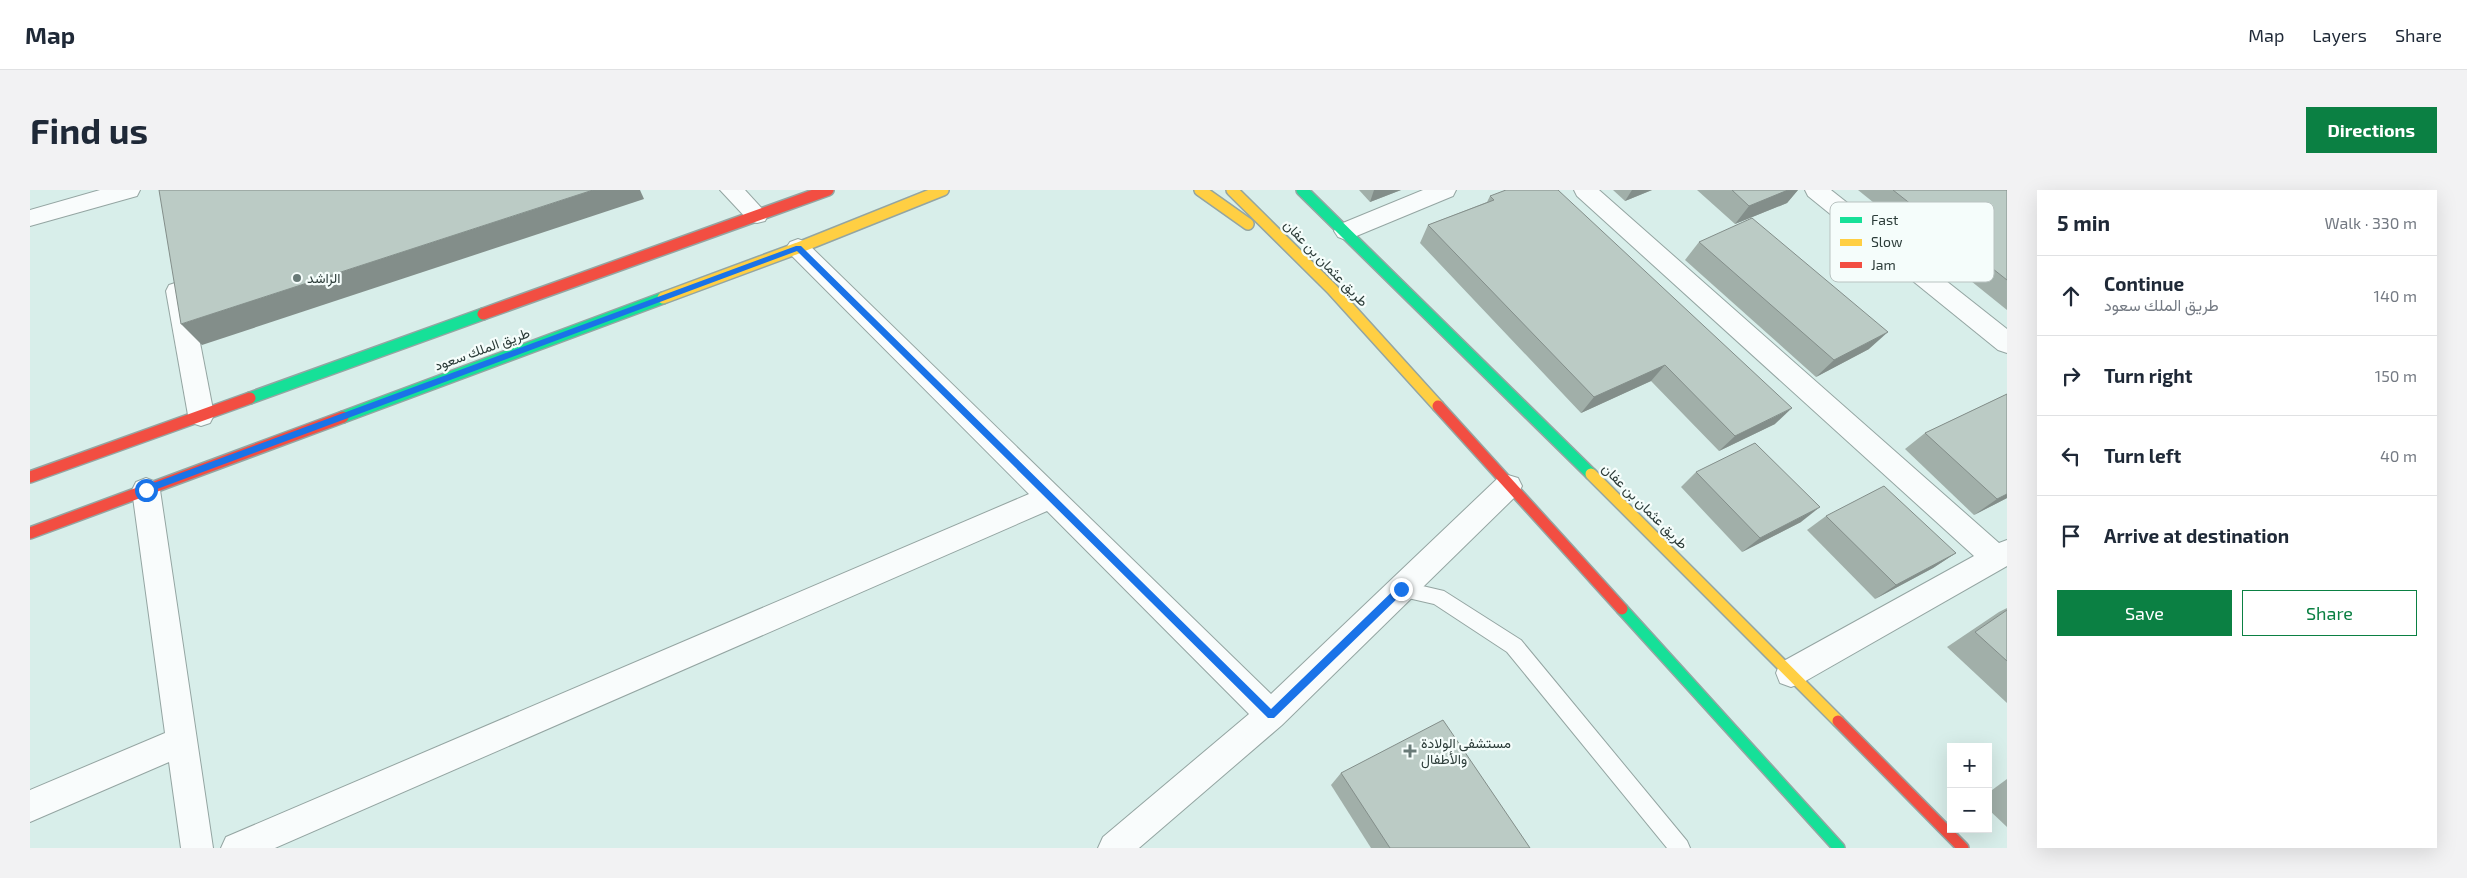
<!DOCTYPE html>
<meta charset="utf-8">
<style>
body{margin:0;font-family:"Exo 2",Vazirmatn,sans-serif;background:#f2f2f3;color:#1f2937}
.controls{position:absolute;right:15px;bottom:15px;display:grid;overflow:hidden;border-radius:0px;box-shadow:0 5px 20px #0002}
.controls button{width:45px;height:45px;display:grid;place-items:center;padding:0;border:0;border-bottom:1px solid #e0e1e3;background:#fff;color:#1f2937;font:25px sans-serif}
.stop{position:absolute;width:15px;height:15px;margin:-11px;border:4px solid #1a73e8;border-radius:50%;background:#fff}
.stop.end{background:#1a73e8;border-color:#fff;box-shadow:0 1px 5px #0008}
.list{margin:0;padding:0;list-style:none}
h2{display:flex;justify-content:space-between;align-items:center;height:65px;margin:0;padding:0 20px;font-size:21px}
h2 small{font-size:16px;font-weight:400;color:#747a83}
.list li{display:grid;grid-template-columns:32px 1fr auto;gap:15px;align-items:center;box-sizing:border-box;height:80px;padding:0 20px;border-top:1px solid #e0e1e3}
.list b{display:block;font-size:19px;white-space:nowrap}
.list p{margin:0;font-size:16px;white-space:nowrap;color:#747a83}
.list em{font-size:16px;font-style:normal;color:#747a83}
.actions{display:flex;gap:10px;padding:15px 20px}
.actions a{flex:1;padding:11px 0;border:1px solid #0b8043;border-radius:0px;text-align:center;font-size:18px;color:#0b8043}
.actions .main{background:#0b8043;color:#fff}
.icon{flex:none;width:28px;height:28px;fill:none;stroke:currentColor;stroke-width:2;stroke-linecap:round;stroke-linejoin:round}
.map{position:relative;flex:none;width:1977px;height:658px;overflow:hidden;border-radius:0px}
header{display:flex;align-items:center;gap:30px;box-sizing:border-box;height:70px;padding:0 25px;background:#fff;border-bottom:1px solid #e0e1e3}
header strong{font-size:24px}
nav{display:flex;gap:28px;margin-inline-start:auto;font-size:18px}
.intro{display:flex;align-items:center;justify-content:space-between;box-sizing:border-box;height:120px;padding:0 30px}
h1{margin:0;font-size:35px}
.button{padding:12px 22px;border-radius:0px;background:#0b8043;color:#fff;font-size:18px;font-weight:700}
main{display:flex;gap:30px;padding:0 30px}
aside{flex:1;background:#fff;border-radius:0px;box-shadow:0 5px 20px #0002}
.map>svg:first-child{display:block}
</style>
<header>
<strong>Map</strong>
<nav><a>Map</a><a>Layers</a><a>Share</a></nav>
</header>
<div class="intro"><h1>Find us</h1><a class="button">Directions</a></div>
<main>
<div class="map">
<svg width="1977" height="658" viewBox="0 0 1977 658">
<rect width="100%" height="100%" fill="#d8eeea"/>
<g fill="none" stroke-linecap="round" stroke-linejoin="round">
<defs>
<path id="lane" d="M1371 391 1414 401 1491 450 1657 651 1660 658H1637L1477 462 1404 414 1365 405 1362 399 1365 393Z"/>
<g id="street">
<path d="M70 0H110L107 6 0 36V20Z"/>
<path d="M690 0H715L738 25 735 31 727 33 719 31Z"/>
<path d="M1393 0H1426L1423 6 1324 47 1316 50 1308 47 1304 41 1308 35Z"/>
<path d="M1544 0H1569L1969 353 1977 350V376L1772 493 1761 497 1750 493 1746 483 1750 473 1944 366 1547 6Z"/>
<path d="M1775 0H1801L1977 139V163L1968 160 1778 6Z"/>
<path d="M768 49 776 52 1241 504 1468 288 1478 285 1488 288 1492 296 1488 304 1252 535 1109 658H1068L1073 647 1219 524 1017 321 245 658H191L196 647 999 304 760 64 756 58 760 52Z"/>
<path d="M148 92 157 95 160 101 184 225 180 233 171 236 162 233 158 225 136 101 139 95Z"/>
<path d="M116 288 126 292 130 300 183 658H151L139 572 0 632V600L135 543 102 300 106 292Z"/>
</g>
<g id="fast">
<path d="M1272 0 1561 284"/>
<path d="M220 208 453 124"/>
<path d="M313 227 633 108"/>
<path d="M1592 419 1809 658"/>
</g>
<g id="slow">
<path d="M1170 0 1218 34"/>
<path d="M1202 0 1302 99 1408 216"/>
<path d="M633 108 768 58 913 0"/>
<path d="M1561 284 1808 531"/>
</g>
<g id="jam">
<path d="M453 124 798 0"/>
<path d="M1408 216 1592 419"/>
<path d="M0 287 220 208"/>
<path d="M0 343 313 227"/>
<path d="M1808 531 1933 658"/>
</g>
</defs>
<use href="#lane" stroke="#94a5a2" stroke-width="2"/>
<use href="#street" stroke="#94a5a2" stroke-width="2"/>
<use href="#fast" stroke="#94a5a2" stroke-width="14"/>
<use href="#slow" stroke="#94a5a2" stroke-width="14"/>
<use href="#jam" stroke="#94a5a2" stroke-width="14"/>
<use href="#lane" fill="#f9fcfc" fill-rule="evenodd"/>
<use href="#street" fill="#f9fcfc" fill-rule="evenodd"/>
<use href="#fast" stroke="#16e098" stroke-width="11"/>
<use href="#slow" stroke="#ffcf43" stroke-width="11"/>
<use href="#jam" stroke="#f24e42" stroke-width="11"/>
</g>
<g fill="#a1afa9">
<path d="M1329 0H1371L1340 12Z"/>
<path d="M1583 0H1622L1595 11Z"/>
<path d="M1667 0H1768L1757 13 1705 34Z"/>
<path d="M1828 0H1977V120Z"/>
<path d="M1460 6 1745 234 1689 261 1621 191 1551 223 1390 53 1398 35 1457 12Z"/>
<path d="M1669 52 1839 159 1786 187 1655 70Z"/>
<path d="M1977 204V308L1944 325 1875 259 1895 243Z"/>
<path d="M1666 282 1771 332 1712 362 1651 297Z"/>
<path d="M1796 326 1926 363 1903 378 1845 409 1777 340Z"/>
<path d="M1977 418V513L1917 457 1969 422Z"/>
<path d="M1311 583 1500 658H1341L1301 595Z"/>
<path d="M1977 589V637L1958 619V603Z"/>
</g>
<g fill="#838e8a">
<path d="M563 0H610L614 9 172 155 151 134Z"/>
<path d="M1344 0H1371L1340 12Z"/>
<path d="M1602 0H1622L1595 11Z"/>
<path d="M1758 0H1768L1757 13 1705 34 1719 16Z"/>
<path d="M1858 142 1839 159 1786 187 1804 170Z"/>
<path d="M1635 175 1621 191 1551 223 1564 207Z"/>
<path d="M1762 218 1745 234 1689 261 1705 246Z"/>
<path d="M1977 304V308L1944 325 1967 309Z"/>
<path d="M1790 317 1771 332 1712 362 1730 348Z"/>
<path d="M1926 363 1903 378 1845 409 1866 395Z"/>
</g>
<g fill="#bbcbc5" stroke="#838e8a">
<path d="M129 0H563L151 134Z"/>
<path d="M1476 0H1528L1762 218 1705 246 1635 175 1564 207 1398 35 1464 10 1460 6Z"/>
<path d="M1702 0H1758L1719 16Z"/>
<path d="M1863 0H1977V90Z"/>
<path d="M1722 28 1858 142 1804 170 1669 52Z"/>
<path d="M1977 204V304L1967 309 1895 243Z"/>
<path d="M1725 253 1790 317 1730 348 1666 282Z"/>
<path d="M1854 296 1926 363 1866 395 1796 326Z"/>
<path d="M1977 420V471L1945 442Z"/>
<path d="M1413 530 1500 658H1360L1311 583Z"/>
</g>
<path fill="#1a73e8" d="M766 56H771L1241 519 1368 396H1374V402L1244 528H1238L767 61 119 302 116 303 112 300 113 297Z"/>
<g fill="#687a77" stroke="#f5fdfb" stroke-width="2">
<circle cx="267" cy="88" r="5"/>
<path d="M1377.5 553.5h5v5h5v5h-5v5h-5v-5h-5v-5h5z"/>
</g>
<g text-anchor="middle" stroke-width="4.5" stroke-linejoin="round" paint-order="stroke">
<g font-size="14" fill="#2c3c39" stroke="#f5fdfb">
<text transform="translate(1296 73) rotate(46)" y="5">طريق عثمان بن عفان</text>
<text transform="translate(452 159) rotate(-20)" y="5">طريق الملك سعود</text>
<text transform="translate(1615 316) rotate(45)" y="5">طريق عثمان بن عفان</text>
</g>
<g font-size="14" fill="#2c3c39" stroke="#f5fdfb" text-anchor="start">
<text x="277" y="93">الراشد</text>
<text x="1391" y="558">مستشفى الولادة<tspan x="1391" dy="16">والأطفال</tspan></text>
</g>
</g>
<rect x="1800" y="12" width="164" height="80" rx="8" fill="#f5fdfb" stroke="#b9c3c1" stroke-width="1"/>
<rect x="1810" y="27" width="22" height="6" fill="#16e098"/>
<rect x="1810" y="49" width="22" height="7" fill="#ffcf43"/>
<rect x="1810" y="72" width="22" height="6" fill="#f24e42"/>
<g font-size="14" fill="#2c3c39">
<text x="1841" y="35">Fast</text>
<text x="1841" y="57">Slow</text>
<text x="1841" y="80">Jam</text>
</g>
</svg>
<div class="controls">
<button>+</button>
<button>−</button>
</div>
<div class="stop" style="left:116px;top:300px"></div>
<div class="stop end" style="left:1371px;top:399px"></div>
</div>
<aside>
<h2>5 min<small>Walk · 330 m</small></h2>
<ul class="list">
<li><svg class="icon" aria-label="ahead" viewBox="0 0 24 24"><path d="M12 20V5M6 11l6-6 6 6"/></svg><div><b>Continue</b><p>طريق الملك سعود</p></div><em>140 m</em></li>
<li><svg class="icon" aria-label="right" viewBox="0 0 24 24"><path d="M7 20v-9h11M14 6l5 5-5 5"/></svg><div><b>Turn right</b></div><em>150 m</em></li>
<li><svg class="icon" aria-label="left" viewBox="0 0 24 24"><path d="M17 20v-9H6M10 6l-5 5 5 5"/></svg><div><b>Turn left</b></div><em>40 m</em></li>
<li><svg class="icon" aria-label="arrive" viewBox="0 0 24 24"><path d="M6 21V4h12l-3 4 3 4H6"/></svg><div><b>Arrive at destination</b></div></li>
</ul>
<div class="actions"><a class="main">Save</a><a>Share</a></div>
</aside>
</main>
